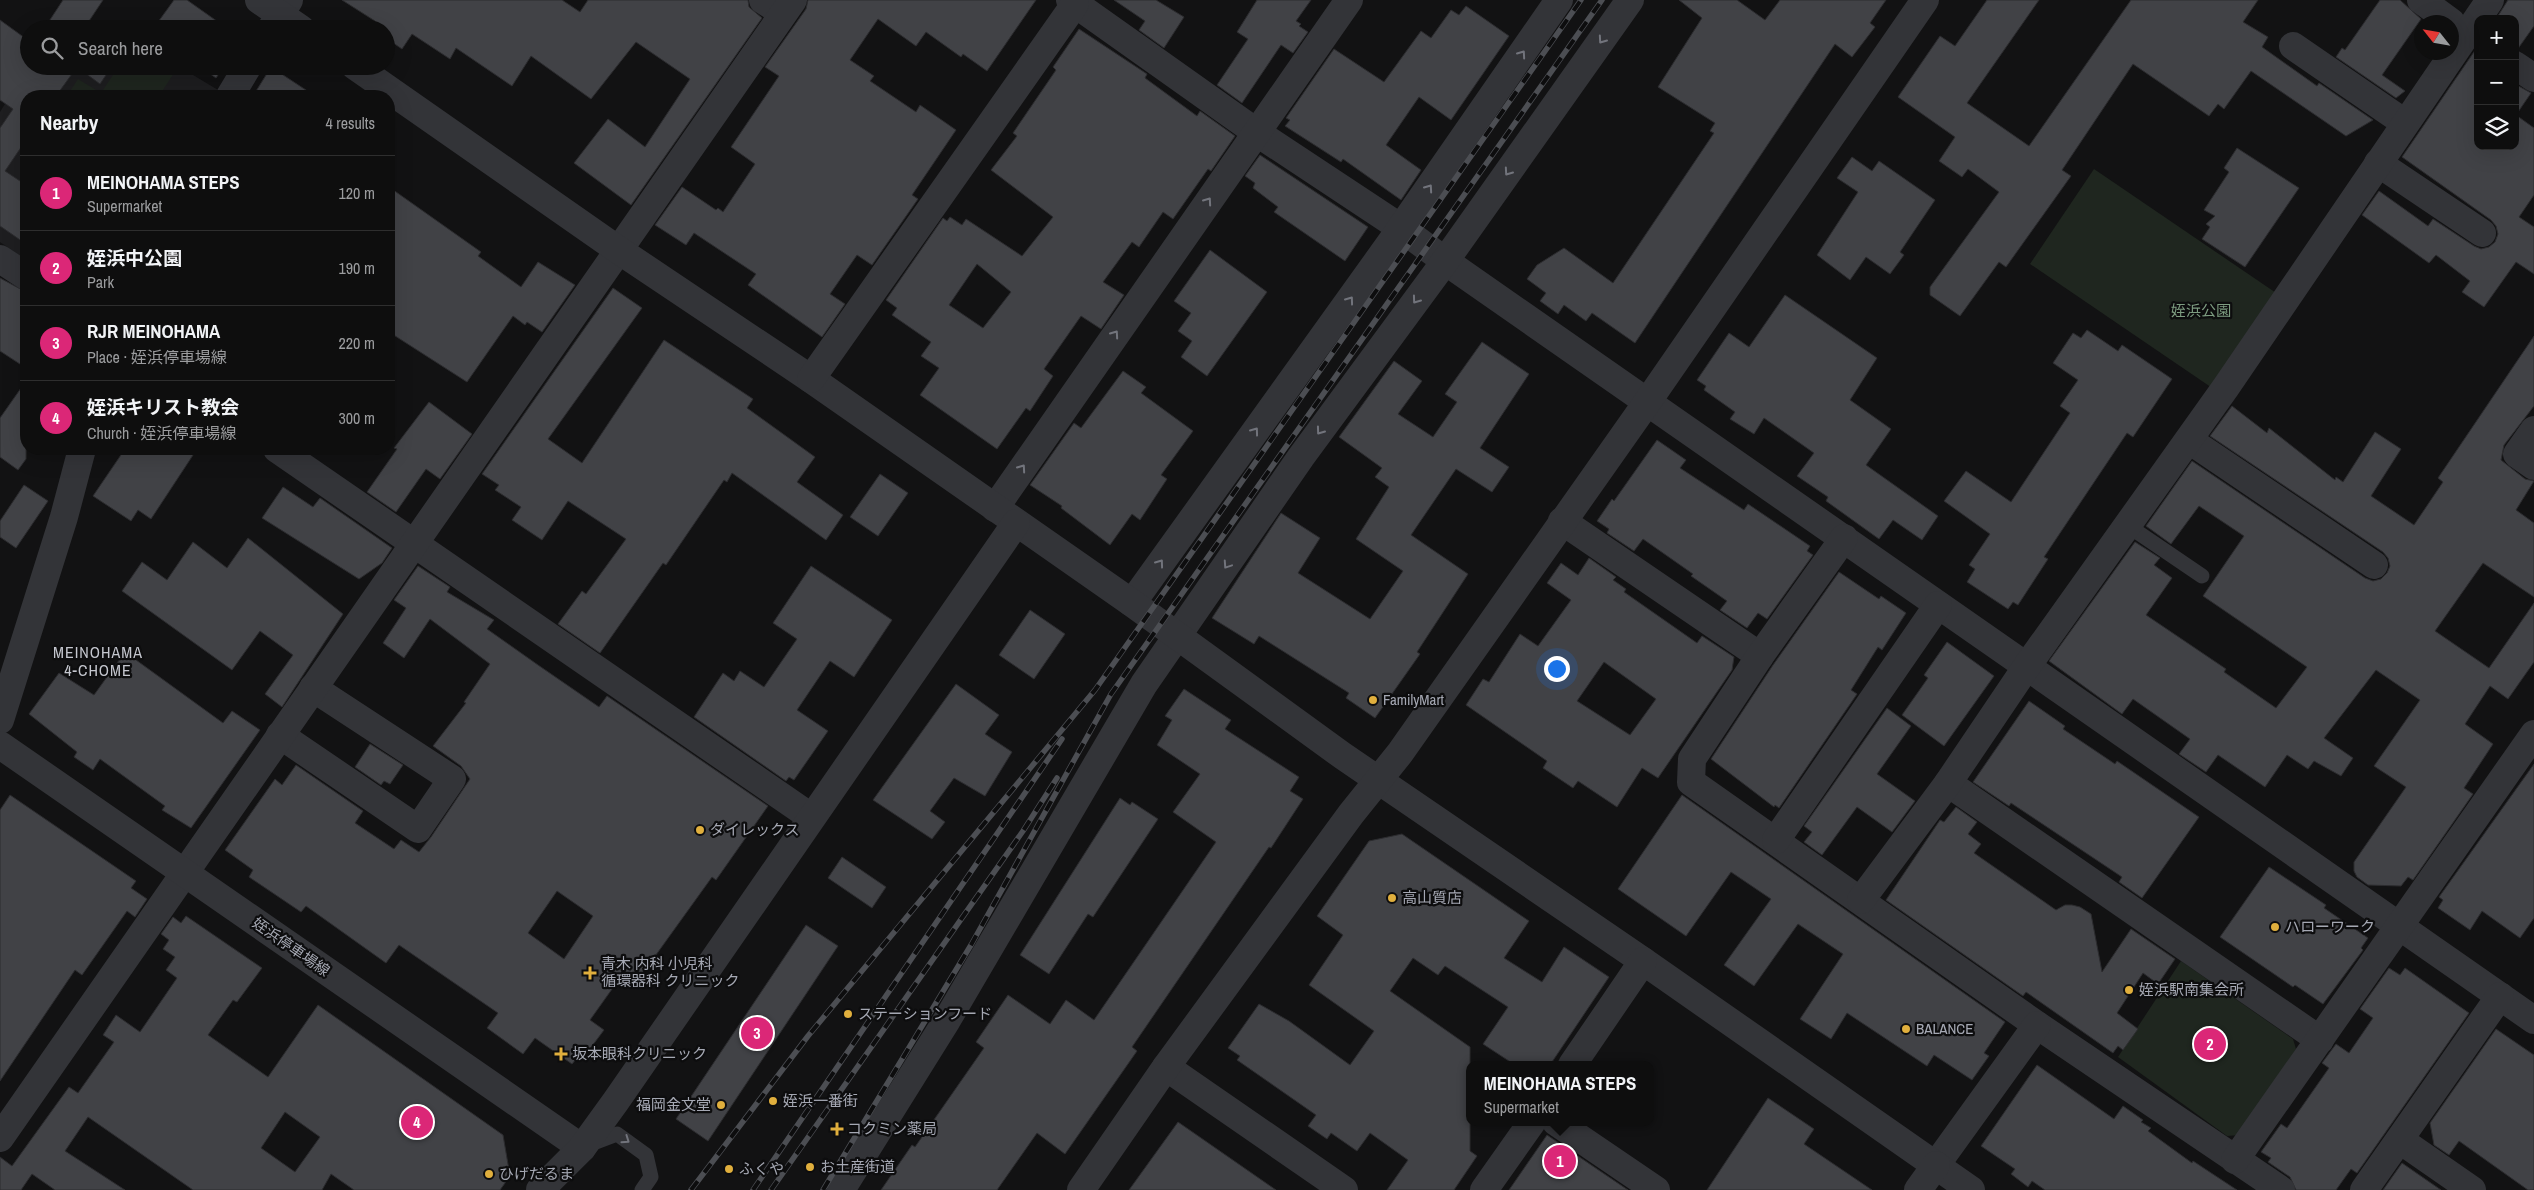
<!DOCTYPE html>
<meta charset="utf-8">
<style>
body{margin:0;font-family:"Archivo Narrow","Noto Sans JP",sans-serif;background:#171717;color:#f1f3f6}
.controls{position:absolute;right:15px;top:15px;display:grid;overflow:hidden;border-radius:10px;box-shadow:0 5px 20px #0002}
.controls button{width:45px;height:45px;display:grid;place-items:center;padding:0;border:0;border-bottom:1px solid #2e2e2e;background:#0e0e0e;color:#f1f3f6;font:25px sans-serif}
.compass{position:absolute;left:2414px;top:15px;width:45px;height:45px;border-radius:50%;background:#0e0e0e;box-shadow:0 5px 20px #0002;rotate:301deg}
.you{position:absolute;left:1556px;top:668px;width:18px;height:18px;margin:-12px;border:4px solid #fff;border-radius:50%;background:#1a73e8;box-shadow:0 0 0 8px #1a73e833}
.badge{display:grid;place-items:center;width:32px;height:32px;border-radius:50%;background:#db2777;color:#fff;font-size:16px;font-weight:700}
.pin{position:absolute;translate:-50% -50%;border:2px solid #fff;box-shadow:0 1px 5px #0006}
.popup{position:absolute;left:1466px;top:1061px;width:188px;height:65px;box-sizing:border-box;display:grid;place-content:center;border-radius:10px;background:#0e0e0e;filter:drop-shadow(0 1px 4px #0005);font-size:16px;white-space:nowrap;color:#9b9c9e}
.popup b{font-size:19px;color:#f1f3f6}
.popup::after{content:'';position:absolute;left:50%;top:100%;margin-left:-10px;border:10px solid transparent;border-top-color:#0e0e0e}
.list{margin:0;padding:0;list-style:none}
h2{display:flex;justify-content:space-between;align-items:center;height:65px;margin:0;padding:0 20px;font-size:21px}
h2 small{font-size:16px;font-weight:400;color:#9b9c9e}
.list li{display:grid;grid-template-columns:32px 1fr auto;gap:15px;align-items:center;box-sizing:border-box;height:75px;padding:0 20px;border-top:1px solid #2e2e2e}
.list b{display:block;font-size:19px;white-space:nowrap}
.list p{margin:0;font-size:16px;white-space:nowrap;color:#9b9c9e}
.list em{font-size:16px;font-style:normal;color:#9b9c9e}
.icon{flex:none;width:28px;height:28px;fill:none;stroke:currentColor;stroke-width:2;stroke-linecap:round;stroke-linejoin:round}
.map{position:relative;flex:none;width:2534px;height:1190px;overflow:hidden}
.search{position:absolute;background:#0e0e0e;box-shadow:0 5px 20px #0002;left:20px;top:20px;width:375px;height:55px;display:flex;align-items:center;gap:12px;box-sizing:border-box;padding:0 18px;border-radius:28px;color:#9b9c9e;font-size:19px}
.panel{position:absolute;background:#0e0e0e;box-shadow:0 5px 20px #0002;left:20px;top:90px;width:375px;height:365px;border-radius:20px}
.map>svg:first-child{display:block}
</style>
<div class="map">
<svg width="2534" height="1190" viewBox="0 0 2534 1190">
<rect width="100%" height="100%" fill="#121213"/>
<path fill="#1e1e20" d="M29 66H178L218 90 214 96H26V260L0 242V112Z"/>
<g fill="#1f261f">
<path d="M119 66H165L174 73 159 96H67L78 79 101 93Z"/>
<path d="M2094 169 2285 299 2221 394 2030 264Z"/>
<path d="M2181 961 2293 1039 2296 1049 2240 1135 2227 1136 2118 1057Z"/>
</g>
<g fill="#414246" stroke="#2c2c2f" fill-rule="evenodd">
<path d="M63 0H103L85 27 88 29H44Z"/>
<path d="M174 0H187L228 29H153Z"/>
<path d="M342 0H562L580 12 588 0H748L749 7 762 18 631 205 574 163 608 119 645 147 690 79 636 42 591 99 531 56 512 86 456 48 450 59 412 34 402 49 386 38V29H373L371 27 375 21Z"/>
<path d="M808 0H1036L987 71 963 54 961 57 926 32 916 46 878 19 850 60 874 76 870 81 916 112 920 105 956 130 912 195 918 199 872 265 857 255 830 294 845 304 822 337 748 285 756 274 694 233 686 245 655 225 682 187 716 210 718 208 723 212 755 164 731 147 779 76 765 67 806 9Z"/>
<path d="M1114 0H1156L1184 17 1164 48 1139 30 1145 21Z"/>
<path d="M1257 0H1311L1296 21 1301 24 1299 26 1308 32 1293 53 1281 45 1242 103 1217 85 1248 39 1237 32Z"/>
<path d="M1679 0H1737L1765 20 1780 0H1886L1870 23 1875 27 1852 57 1835 44 1635 343 1592 313 1586 321 1564 305 1558 314 1540 301 1546 293 1527 279 1537 265 1564 248 1613 283 1714 133 1710 131 1715 123 1658 87 1702 18Z"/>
<path d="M1987 0H2039L1967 103 2029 146 2131 0H2258L2243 22 2268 37 2262 47 2317 86 2319 83 2373 120 2346 136 2251 71 2224 109 2218 104 2209 116 2133 64 2062 170 2071 176 2006 267 1999 262 1960 316 1930 295V287L1999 192 1968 169 1962 177 1939 161 1955 137 1898 97 1940 36 1955 46Z"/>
<path d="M2380 0H2400L2421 19 2382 75 2405 91 2396 98 2336 57 2342 48 2345 50Z"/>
<path d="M2508 0H2534V26L2517 50 2515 19H2496Z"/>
<path d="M1466 6 1509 36 1451 120 1419 97 1386 145 1421 170 1401 200 1343 159 1341 162 1285 126 1290 120 1286 118 1334 49 1384 82 1421 31 1431 38 1451 10 1459 15Z"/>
<path d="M0 20 29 41V66H112L100 84 77 67 56 96H26V140L5 171 26 185V244L0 226V128L13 109 0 100Z"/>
<path d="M1079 29 1147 74 1145 78 1197 116 1200 111 1235 136 1211 171 1208 169 1173 219 1163 212 1139 247 1132 242 1103 282 1124 295 1101 329 1081 316 1044 369 1053 376 1030 411 1026 408 997 449 920 395 939 368 921 356 931 342 892 315 897 308 886 300 943 218 947 221 950 217 962 225 966 219 1022 256 1053 217 991 170 1017 136 1013 133 1056 70 1053 67ZM977 264 1011 292 983 328 949 305Z"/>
<path d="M2478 46V146H2515V84L2531 93 2516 115 2534 128V195L2519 217 2534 227V274L2516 262 2484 307 2462 292 2470 281 2436 255 2429 263 2362 215 2379 191 2428 226 2433 219 2474 246 2481 249 2489 247 2495 242 2498 234 2496 226 2491 220 2402 157Z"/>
<path d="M199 66H224L216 78Z"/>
<path d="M271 67 315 96H253Z"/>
<path d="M2237 148 2299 188 2245 267 2202 239 2210 227 2206 224 2215 216 2204 210 2229 172 2224 168Z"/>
<path d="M1260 155 1368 227 1345 261 1274 212 1278 207 1253 188 1255 183 1245 176Z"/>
<path d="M1852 157 1872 171 1879 161 1935 200 1900 252 1904 255 1890 274 1866 257 1850 280 1817 255 1858 192 1837 178Z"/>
<path d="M389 187 481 252 478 256 521 287 538 262 575 285 542 332 527 322 525 325 513 316 467 382 389 332Z"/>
<path d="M1210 250 1267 292 1207 376 1181 357 1192 341 1178 331 1191 313 1174 301Z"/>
<path d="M0 278 26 292V368L0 351Z"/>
<path d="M613 288 642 308 548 439 582 463 664 340 753 399 747 408 815 457 797 482 843 515 826 540 732 473 727 482 724 480 666 565 663 563 600 653 558 624 582 591 586 594 626 539 568 501 542 540 512 520 521 507 495 490 499 485 482 474Z"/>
<path d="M1785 295 1877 358 1850 400 1891 429 1866 465 1938 516 1922 540 1893 520 1879 539 1826 501 1828 497 1797 476 1814 453 1764 418 1754 434 1730 419 1735 412 1704 390 1706 386 1697 380 1729 333 1749 347Z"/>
<path d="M2087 330 2118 351 2122 345 2172 379 2133 437 2127 433 2044 557 2048 559 2018 605 2013 602 2008 609 1967 582 1975 569 1969 565 1990 534 1944 501 1966 471 2011 502 2070 413 2060 406 2078 380 2053 363 2073 333 2081 338Z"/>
<path d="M2534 336V406L2504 445 2501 460 2525 479 2534 481 2516 510 2534 523V597L2483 563 2435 631 2489 668 2534 603V662L2508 699 2490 686 2465 724 2493 744 2464 788 2473 794 2413 880 2408 877 2401 886 2368 885 2357 877 2354 871V862L2406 787 2374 766 2420 700 2376 670 2324 738 2353 758 2341 776 2314 761 2308 769 2287 755 2265 787 2218 755 2206 772 2179 754 2190 739 2133 699 2122 714 2049 661 2135 542 2160 558 2154 565 2172 578 2146 615 2226 669 2224 672 2276 708 2307 667 2203 596 2244 536 2199 506 2171 544 2146 526 2192 461 2365 578 2373 581 2381 579 2387 573 2390 566 2388 558 2383 552 2210 436 2232 406 2267 433 2269 428 2335 480 2336 477 2343 482 2375 432 2401 449 2371 496 2414 525 2443 482 2438 478Z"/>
<path d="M1482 342 1529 374 1480 448 1509 467 1492 492 1456 469 1411 535 1468 574 1417 652 1420 654 1375 718 1346 698 1349 693 1259 636 1254 644 1212 618 1281 513 1320 538 1298 573 1370 619 1403 571 1356 539 1389 487 1375 477 1382 468 1339 437 1394 361 1422 381 1398 414 1433 437 1457 402 1445 394Z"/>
<path d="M1123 371 1146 387 1141 393 1193 431 1161 475 1167 479 1140 520 1132 514 1110 545 1061 508 1062 506 1030 485 1074 423 1081 428Z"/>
<path d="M26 381V459L18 470 0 457V418Z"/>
<path d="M429 402 472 434 440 479 426 469 396 512 367 492 397 449 394 448Z"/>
<path d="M1657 440 1686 460 1680 468 1744 510 1748 504 1810 546 1807 551 1813 555 1767 619 1758 613 1747 628 1720 610 1727 601 1691 576 1693 574 1643 539 1634 551 1607 533 1609 529 1597 521 1612 499 1614 501Z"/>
<path d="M125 449H197L151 519 138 510 131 521 93 496Z"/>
<path d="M880 474 908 493 878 536 850 517Z"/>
<path d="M24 485 48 501 16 548 0 537V521Z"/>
<path d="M283 487 313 507 320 498 392 548 382 563 359 579 262 518Z"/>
<path d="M248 538 343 614 282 707 265 694 293 655 260 631 232 670 122 591 142 562 167 580 193 542 227 568Z"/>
<path d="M1589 558 1616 577 1613 580 1626 589 1624 592 1697 643 1702 636 1734 657 1732 670 1658 778 1642 768 1617 807 1578 781 1573 788 1543 768 1547 761 1466 705 1483 679 1489 682 1520 634 1538 646 1571 600 1547 583 1561 563 1578 575ZM1604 662 1656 699 1630 735 1577 701Z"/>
<path d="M418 566 450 587 447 592 494 620 487 629 538 665 599 707 607 696 768 806 716 880 712 877 635 984 622 975 590 1020 604 1030 580 1062 576 1059 572 1064 535 1038 523 1054 487 1028 498 1013 399 945 386 963 306 906 301 912 249 877 253 870 225 850 275 779 282 785 296 765 363 811 355 823 394 849 401 840 419 852 431 837 470 779 461 766 433 746 466 703 464 702 490 664 430 619 404 658 383 643 406 608 394 600ZM557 891 593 916 564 959 528 933Z"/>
<path d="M811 566 892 620 854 677 830 661 797 710 828 731 794 780 789 777 786 781 694 717 723 673 734 681 740 671 764 687 797 639 773 623Z"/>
<path d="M1839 572 1879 599 1881 596 1906 613 1882 650 1878 647 1851 690 1857 694 1779 808 1775 805 1774 807 1711 759 1773 665Z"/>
<path d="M1030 610 1065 634 1034 679 999 655Z"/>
<path d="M1947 642 1994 676 1944 746 1902 715 1928 678 1924 675Z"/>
<path d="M125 652 223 723 232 711 260 730 191 828 162 810 165 806 100 759 93 770 74 757 77 752 29 714 59 673 94 695Z"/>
<path d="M956 684 999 715 985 734 1012 752 985 796 954 778 930 811 945 822 932 839 873 800Z"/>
<path d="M1184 689 1231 720 1225 729 1299 777 1290 791 1303 799 1271 848 1269 847 1132 1047 1137 1051 1065 1154 1037 1133 997 1190H881L912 1145 915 1147 984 1048 976 1042 1008 995 1050 1024 1066 1000 1094 1020 1216 842 1173 812 1200 774 1157 745 1172 720 1165 716Z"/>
<path d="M2029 701 2065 726 2063 729 2115 764 2117 761 2199 817 2142 898 2119 882 2122 877 2011 803 2009 806 1973 782Z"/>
<path d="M1887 708 1911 726 1877 774 1915 801 1892 832 1857 807 1822 855 1804 842 1812 832 1804 826Z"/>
<path d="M370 744 403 765 390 784 384 781 381 785 355 767Z"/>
<path d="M2534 764V918L2520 938 2482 911 2470 930 2438 908 2443 900 2439 897Z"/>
<path d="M10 795 136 881 131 888 147 899 135 917 127 911 82 975 75 970 0 1081V810Z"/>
<path d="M1682 795 2005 1022 1984 1053 1989 1056 1972 1080 1934 1055 1927 1066 1847 1013 1831 1039 1800 1019 1843 954 1798 924 1754 986 1724 965 1771 899 1731 872 1686 936 1618 889Z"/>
<path d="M1120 798 1130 805 1132 802 1158 819 1093 917 1088 914 1049 974 1020 955Z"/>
<path d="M1956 807 1977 822 1968 834 1981 844 1974 853 2056 910 2065 905H2072L2080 907 2091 914 2102 972 2131 929 2175 959 2158 984 2143 973 2117 1013 2138 1029 2123 1050 2118 1046 2113 1053 2026 992 2023 996 1886 900 1940 820 1944 822Z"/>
<path d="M1402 834 1529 921 1504 958 1542 982 1564 947 1609 977 1550 1065H1515L1483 1044 1508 1007 1445 966 1438 975 1413 958 1390 991 1470 1047V1151L1477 1156 1454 1190H1387L1408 1160 1370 1133 1357 1151 1331 1133 1327 1139 1308 1126 1316 1115 1237 1060 1240 1056 1228 1048 1259 1004 1289 1021 1350 1065 1374 1031 1309 985 1343 935 1317 916 1369 841Z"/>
<path d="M842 857 886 887 872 908 828 878Z"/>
<path d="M2269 867 2326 905 2324 908 2368 938 2361 948 2363 950 2323 1004 2295 985 2293 987 2220 937Z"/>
<path d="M186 916 262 968 237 1002 233 1000 208 1035 268 1077 318 1005 503 1135 510 1176 500 1190H354L331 1174 322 1190H193L88 1117 65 1151 125 1190H55L32 1174 21 1190H0V1157L12 1166 69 1087 78 1093 114 1042 103 1035 116 1015 140 1032 177 978 166 970 175 957 163 949 169 940 161 934 173 917 181 923ZM285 1112 320 1137 295 1172 261 1148Z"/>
<path d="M806 925 838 946 708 1141 676 1119Z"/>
<path d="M2389 968 2400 975 2405 968 2469 1013 2357 1173 2351 1169 2336 1190H2296L2290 1177 2268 1162 2271 1158 2261 1152 2281 1124 2287 1128 2329 1068 2322 1063 2336 1044 2349 1053 2373 1018 2360 1009Z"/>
<path d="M2496 1029 2534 1055V1190H2528L2459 1141 2449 1155 2434 1145 2430 1123Z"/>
<path d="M2037 1065 2114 1119 2123 1106 2143 1120 2141 1122 2151 1128 2148 1131 2192 1163 2193 1161 2237 1190H2045L2032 1181 2028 1187 2011 1174 2015 1169 1981 1146Z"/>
<path d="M1768 1098 1814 1129 1804 1144 1872 1190H1707Z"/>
<path d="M1178 1122 1276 1190H1129Z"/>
<path d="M1547 1135 1628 1190H1509Z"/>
<path d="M2402 1163 2441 1190H2383Z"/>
</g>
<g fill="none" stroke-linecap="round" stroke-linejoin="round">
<g stroke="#333438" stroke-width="15">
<path d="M2127 525 2202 576"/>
<path d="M588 1145 617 1134 646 1155 651 1177 642 1190"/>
</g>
<g stroke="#333438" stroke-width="28">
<path d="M763 0 783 13"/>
<path d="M1070 0 1256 132 1401 228 1445 261 2534 1020"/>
<path d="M2421 0 2451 22"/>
<path d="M271 29 289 0"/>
<path d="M2293 46 2405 123"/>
<path d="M2515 65 2534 78"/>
<path d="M230 96 248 66"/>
<path d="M2378 163 2482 233"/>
<path d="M0 259 26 276"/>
<path d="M2534 430 2517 454 2534 466"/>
<path d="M2189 440 2374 565"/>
<path d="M277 449 811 817"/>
<path d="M995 508 1349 0"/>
<path d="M1562 521 1760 656"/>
<path d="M1844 538 1760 656 1692 759 1691 782 2037 1025 2281 1190"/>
<path d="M1132 603 1394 238 1559 0"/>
<path d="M0 720 64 517 82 449"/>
<path d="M280 735 418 829 452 779 313 688"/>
<path d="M1948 783 2320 1040"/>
<path d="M1776 840 1938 605"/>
<path d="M1861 900 1948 783 2027 666 2226 387 2490 0"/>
<path d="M1556 1122 1656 1190"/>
<path d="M0 1138 793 0"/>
<path d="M2400 1140 2472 1190"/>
<path d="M2235 1160 2534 734"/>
<path d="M1936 1165 2037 1025"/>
<path d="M841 1190 947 1020 1144 684 1301 457 1438 271 1630 0"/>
<path d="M2364 1190 2500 996"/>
</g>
<g stroke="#333438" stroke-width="28">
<path d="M259 0 301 29"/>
<path d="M355 66 617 249 811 379 1132 603 1343 756 1643 961 1971 1190"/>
<path d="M811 379 1075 4"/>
<path d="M0 745 582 1148"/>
<path d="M1572 1065 1643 961"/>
<path d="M1166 1067 1344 1190"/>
<path d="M540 1190 582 1148 616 1101 1016 523"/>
<path d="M1081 1190 1166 1067 1351 814 1400 753 1648 401 1925 0"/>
<path d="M1484 1190 1532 1122"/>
<path d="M1918 1190 1936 1165"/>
</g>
<defs>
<g id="rail">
<path d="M691 1190 808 1036 1095 690 1581 0"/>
<path d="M753 1190 1062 739"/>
<path d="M771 1190 1023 831 1057 778"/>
<path d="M823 1190 971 945 1111 694 1602 0"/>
</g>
</defs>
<use href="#rail" stroke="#4c4e53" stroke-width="5.5"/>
<use href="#rail" stroke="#0d0d0e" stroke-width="4" stroke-dasharray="11" stroke-linecap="butt"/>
</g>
<defs><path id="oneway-chevron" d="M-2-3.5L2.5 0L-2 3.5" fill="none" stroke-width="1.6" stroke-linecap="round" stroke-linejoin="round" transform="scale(1.25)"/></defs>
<g stroke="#72747c">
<use href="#oneway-chevron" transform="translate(1602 40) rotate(125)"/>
<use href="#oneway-chevron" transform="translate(1522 54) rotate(-55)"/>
<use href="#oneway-chevron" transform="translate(1508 172) rotate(125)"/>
<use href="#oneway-chevron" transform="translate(1429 188) rotate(-55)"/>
<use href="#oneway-chevron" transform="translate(1208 201) rotate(-55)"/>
<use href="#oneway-chevron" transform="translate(1350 300) rotate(-54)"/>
<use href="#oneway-chevron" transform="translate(1416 300) rotate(126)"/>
<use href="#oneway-chevron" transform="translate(1115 334) rotate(-55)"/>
<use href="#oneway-chevron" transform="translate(1255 431) rotate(-54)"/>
<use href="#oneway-chevron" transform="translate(1320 431) rotate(126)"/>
<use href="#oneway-chevron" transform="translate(1022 468) rotate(-55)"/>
<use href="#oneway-chevron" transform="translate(1160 563) rotate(-54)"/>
<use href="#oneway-chevron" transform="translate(1227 565) rotate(124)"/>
<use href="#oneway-chevron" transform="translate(626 1140) rotate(35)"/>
</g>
<g fill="#e0af3d" stroke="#0d0d0e" stroke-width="2">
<circle cx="1373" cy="700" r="5"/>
<circle cx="700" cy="830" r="5"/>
<circle cx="1392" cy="898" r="5"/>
<circle cx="2275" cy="927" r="5"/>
<path d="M587.5 965.5h5v5h5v5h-5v5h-5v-5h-5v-5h5z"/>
<circle cx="2129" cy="990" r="5"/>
<circle cx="848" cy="1014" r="5"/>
<circle cx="1906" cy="1029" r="5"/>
<path d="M558.5 1046.5h5v5h5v5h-5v5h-5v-5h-5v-5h5z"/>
<circle cx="773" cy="1101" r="5"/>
<circle cx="721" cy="1105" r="5"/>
<path d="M834.5 1121.5h5v5h5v5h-5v5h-5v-5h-5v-5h5z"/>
<circle cx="810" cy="1167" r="5"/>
<circle cx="729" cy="1169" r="5"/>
<circle cx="489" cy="1174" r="5"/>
</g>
<g text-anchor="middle" stroke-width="4.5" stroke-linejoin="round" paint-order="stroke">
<g font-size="15" fill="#7d9c80" stroke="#0d0d0e">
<text x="2201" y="316">姪浜公園</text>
</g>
<g font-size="15" fill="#a5a8b3" stroke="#0d0d0e" text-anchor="start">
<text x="1383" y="705">FamilyMart</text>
<text x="710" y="835">ダイレックス</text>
<text x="1402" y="903">高山質店</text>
<text x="2285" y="932">ハローワーク</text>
<text x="601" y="969">青木 内科 小児科<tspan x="601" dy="17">循環器科 クリニック</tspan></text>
<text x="2139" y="995">姪浜駅南集会所</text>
<text x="858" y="1019">ステーションフード</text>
<text x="1916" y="1034">BALANCE</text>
<text x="572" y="1059">坂本眼科クリニック</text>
<text x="783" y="1106">姪浜一番街</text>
<text x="711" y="1110" text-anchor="end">福岡金文堂</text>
<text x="847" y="1134">コクミン薬局</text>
<text x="820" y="1172">お土産街道</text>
<text x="739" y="1174">ふくや</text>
<text x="499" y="1179">ひげだるま</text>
</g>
<g font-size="15" fill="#a5a8b3" stroke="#0d0d0e">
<text transform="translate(291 947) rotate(35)" y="5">姪浜停車場線</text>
</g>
<g font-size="16" letter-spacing="1" fill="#c5c7cf" stroke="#0d0d0e">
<text x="98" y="658">MEINOHAMA<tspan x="98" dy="18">4-CHOME</tspan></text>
</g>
</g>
</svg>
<div class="controls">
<button>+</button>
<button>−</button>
<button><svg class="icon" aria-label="layers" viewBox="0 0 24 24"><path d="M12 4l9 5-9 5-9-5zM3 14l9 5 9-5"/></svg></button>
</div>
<svg class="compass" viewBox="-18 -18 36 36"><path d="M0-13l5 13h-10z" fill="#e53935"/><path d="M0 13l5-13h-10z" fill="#9b9c9e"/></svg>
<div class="you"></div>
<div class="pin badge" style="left:1560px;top:1161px">1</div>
<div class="popup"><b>MEINOHAMA STEPS</b>Supermarket</div>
<div class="pin badge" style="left:2210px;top:1044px">2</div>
<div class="pin badge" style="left:757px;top:1033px">3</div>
<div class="pin badge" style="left:417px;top:1122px">4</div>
<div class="search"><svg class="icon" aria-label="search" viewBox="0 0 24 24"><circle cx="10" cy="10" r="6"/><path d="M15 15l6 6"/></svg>Search here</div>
<section class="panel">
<h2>Nearby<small>4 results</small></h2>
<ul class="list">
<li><span class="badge">1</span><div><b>MEINOHAMA STEPS</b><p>Supermarket</p></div><em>120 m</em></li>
<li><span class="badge">2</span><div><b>姪浜中公園</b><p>Park</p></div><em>190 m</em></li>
<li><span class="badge">3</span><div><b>RJR MEINOHAMA</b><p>Place · 姪浜停車場線</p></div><em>220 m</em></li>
<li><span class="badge">4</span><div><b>姪浜キリスト教会</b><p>Church · 姪浜停車場線</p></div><em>300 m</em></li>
</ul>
</section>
</div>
